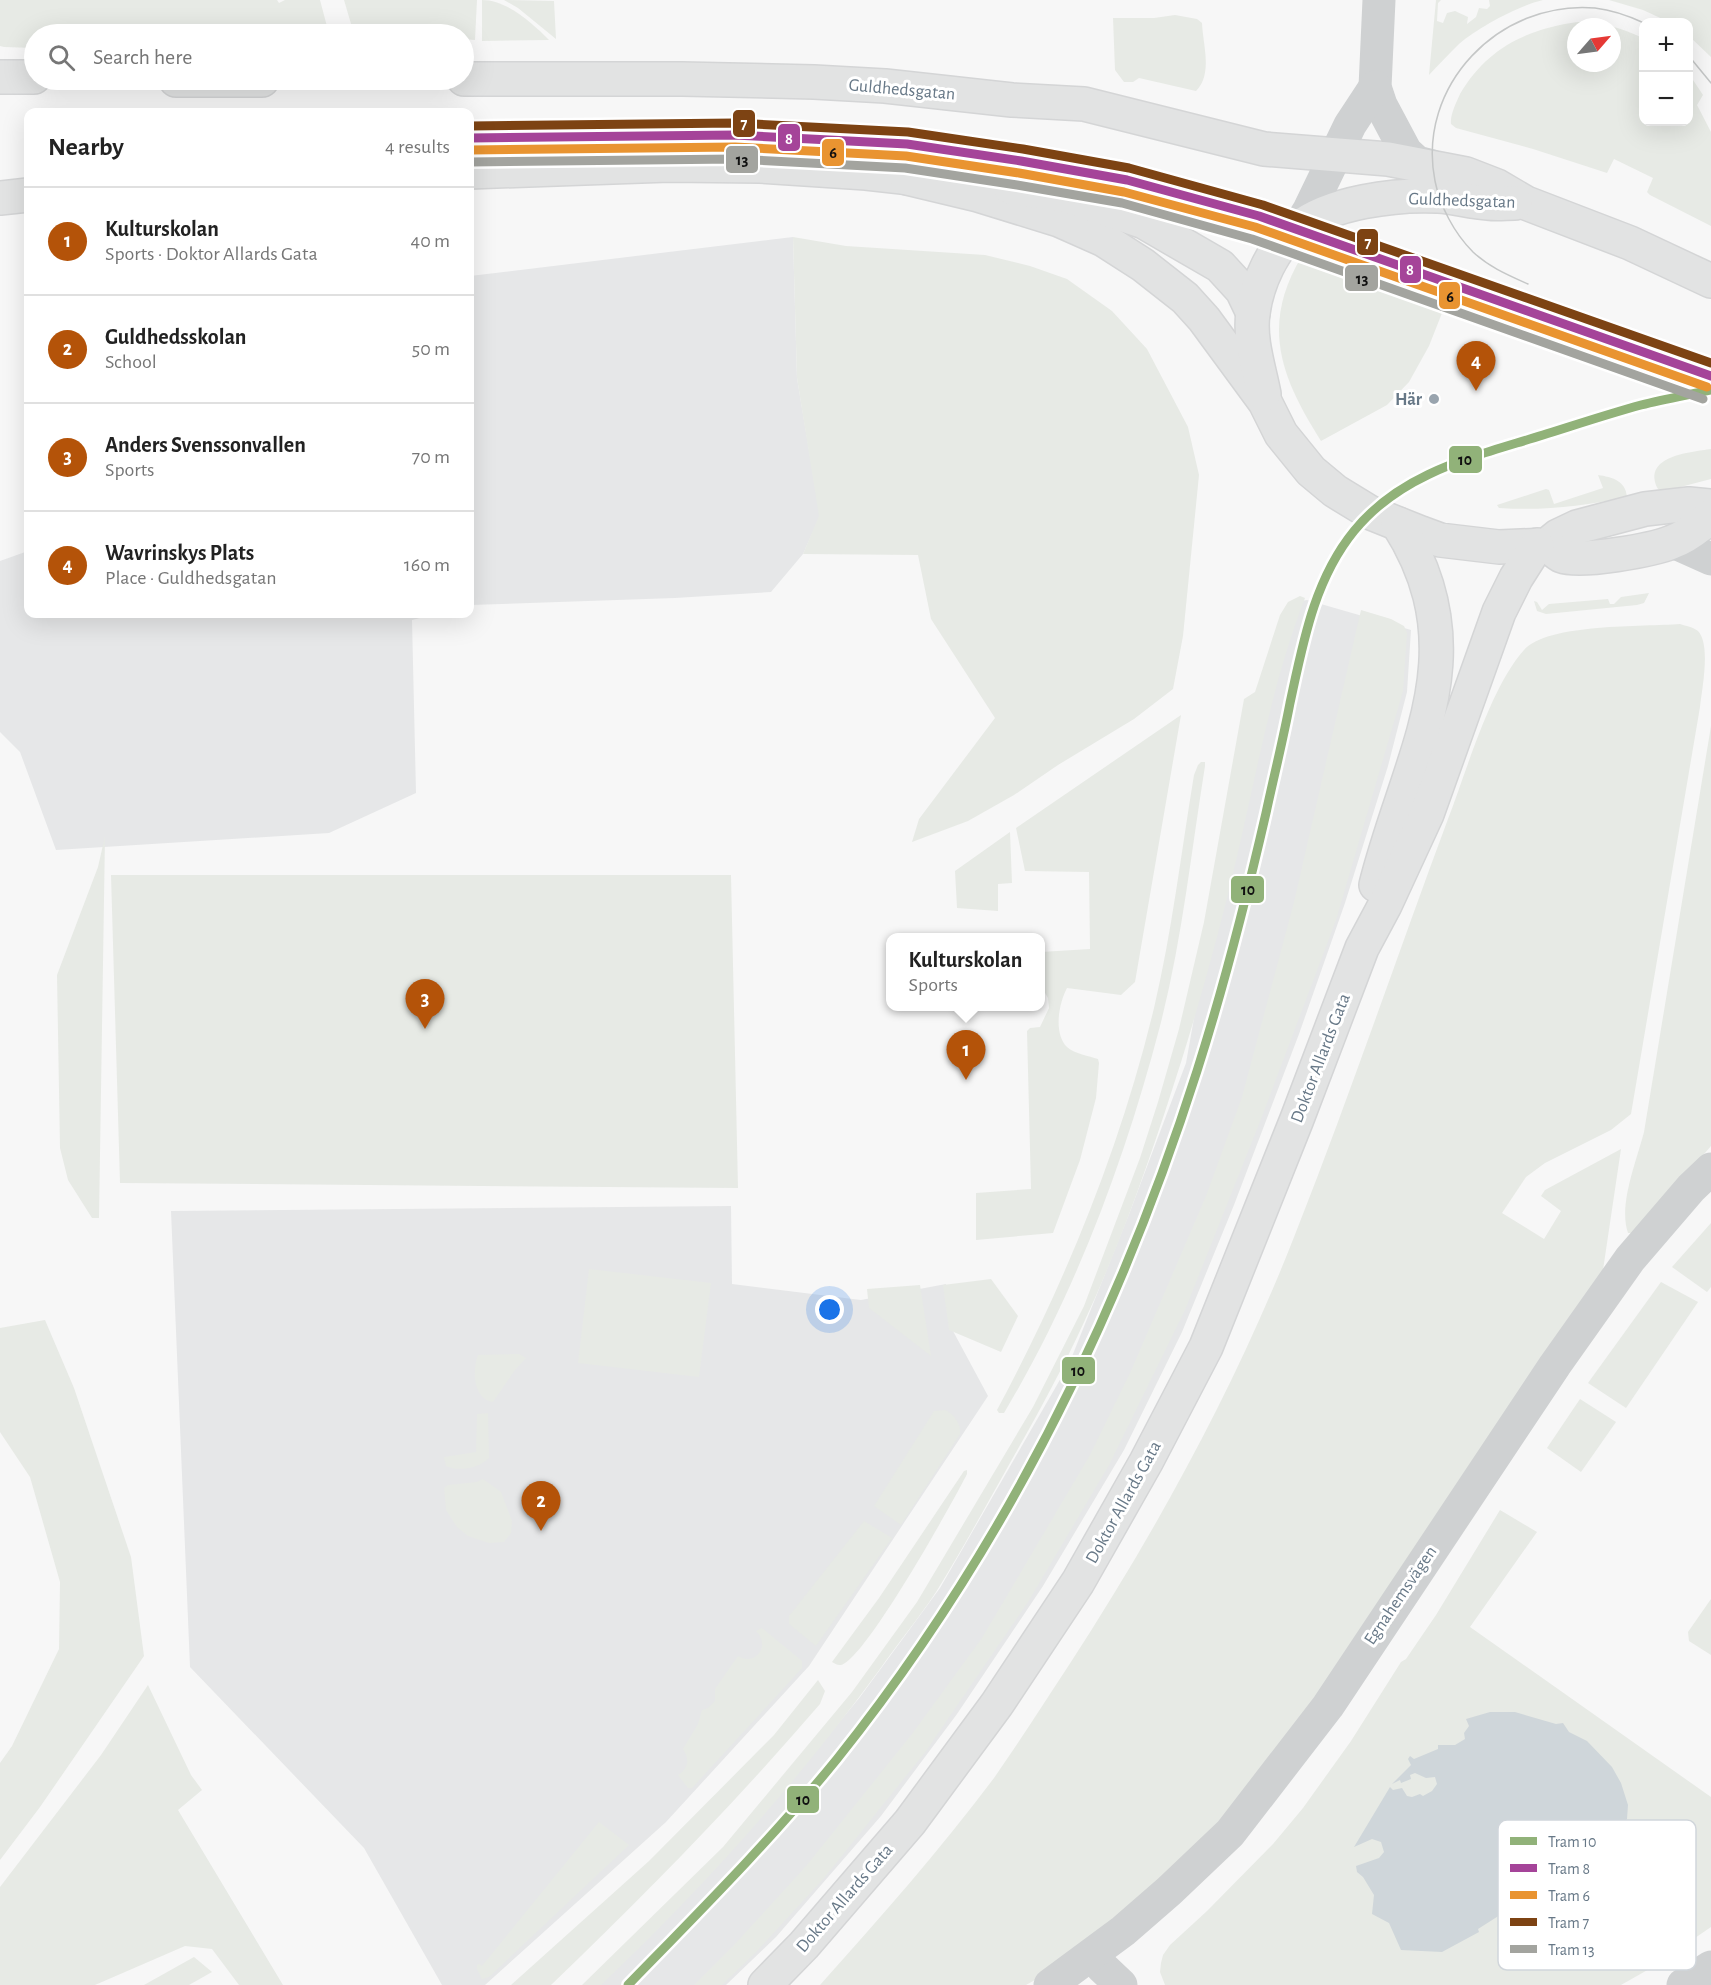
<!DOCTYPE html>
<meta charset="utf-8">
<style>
body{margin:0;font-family:"Alegreya Sans",sans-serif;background:#f6f6f6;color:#222}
.controls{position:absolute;right:18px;top:18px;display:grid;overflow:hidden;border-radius:12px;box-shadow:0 6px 24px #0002}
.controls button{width:54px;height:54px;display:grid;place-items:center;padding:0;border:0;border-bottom:2px solid #e0e0e0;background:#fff;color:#222;font:30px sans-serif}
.compass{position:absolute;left:1567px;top:18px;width:54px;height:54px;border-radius:50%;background:#fff;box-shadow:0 6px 24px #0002;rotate:62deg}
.you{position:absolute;left:830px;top:1310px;width:21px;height:21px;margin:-15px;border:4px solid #fff;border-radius:50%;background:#1a73e8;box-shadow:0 0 0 9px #1a73e833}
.badge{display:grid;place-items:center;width:39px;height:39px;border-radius:50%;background:#b45309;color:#fff;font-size:20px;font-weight:700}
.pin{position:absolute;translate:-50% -50px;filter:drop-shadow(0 2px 3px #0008)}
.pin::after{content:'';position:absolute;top:32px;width:21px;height:18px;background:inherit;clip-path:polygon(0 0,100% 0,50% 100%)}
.popup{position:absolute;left:886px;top:933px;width:159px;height:78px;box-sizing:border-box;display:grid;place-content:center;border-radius:12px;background:#fff;filter:drop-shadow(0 2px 4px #0005);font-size:20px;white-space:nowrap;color:#767676}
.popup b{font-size:22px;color:#222}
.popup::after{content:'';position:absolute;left:50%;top:100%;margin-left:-12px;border:12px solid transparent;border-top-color:#fff}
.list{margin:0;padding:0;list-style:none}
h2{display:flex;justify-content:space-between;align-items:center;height:78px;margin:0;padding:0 24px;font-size:26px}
h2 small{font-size:20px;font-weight:400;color:#767676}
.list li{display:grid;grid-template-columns:39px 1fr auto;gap:18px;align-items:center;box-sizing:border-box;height:108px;padding:0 24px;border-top:2px solid #e0e0e0}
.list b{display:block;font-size:22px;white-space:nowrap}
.list p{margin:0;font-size:20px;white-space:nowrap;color:#767676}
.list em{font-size:20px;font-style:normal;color:#767676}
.icon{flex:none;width:33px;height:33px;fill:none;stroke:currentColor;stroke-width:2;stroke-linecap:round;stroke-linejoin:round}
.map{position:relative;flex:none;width:1711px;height:1985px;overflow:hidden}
.search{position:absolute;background:#fff;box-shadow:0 6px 24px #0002;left:24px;top:24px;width:450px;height:66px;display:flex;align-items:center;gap:15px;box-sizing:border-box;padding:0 21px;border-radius:33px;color:#767676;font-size:22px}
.panel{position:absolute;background:#fff;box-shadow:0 6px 24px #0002;left:24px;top:108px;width:450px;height:510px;border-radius:12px}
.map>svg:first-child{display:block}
</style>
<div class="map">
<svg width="1711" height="1985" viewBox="0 0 1711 1985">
<rect width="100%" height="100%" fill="#f7f7f7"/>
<g fill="#e6e7e8">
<path d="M793 237 797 378 820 516 803 554 771 592 675 598 470 605V276Z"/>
<path d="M28 551V614H436L412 620 416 793 329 833 56 850 20 752 0 732V561Z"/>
<path d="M1307 600 1411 630 1407 692 1388 766 1345 903 1299 1034 1234 1205 1182 1332 1124 1450 1043 1586 957 1714 881 1816 776 1937 726 1985H590L772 1804 860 1697 940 1588 1069 1364 1131 1209 1186 1063 1201 979 1293 602Z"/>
<path d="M731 1206 732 1284 861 1300 946 1284 953 1331 988 1396 809 1666 666 1822 485 1985H442L364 1848 190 1667 171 1211Z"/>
</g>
<g fill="#e7eae5" fill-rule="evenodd">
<path d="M0 0H277L279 3 285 0H320L329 34H34V48L4 47 0 46Z"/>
<path d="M344 0H477L475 40 464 39V34H354Z"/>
<path d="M482 0C507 0 532 23 549 40L482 41Z"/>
<path d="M504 0 554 1 556 39 518 8Z"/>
<path d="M1436 0H1441L1438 3 1437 21 1443 23 1447 13 1455 11 1468 17 1467 24 1476 17 1479 8 1487 9 1490 6 1489 0H1543C1518 6 1479 27 1459 44 1449 54 1439 64 1429 75Z"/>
<path d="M1609 0H1711V57L1689 36 1688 22H1669L1643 10Z"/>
<path d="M1175 15 1197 19 1202 23C1203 46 1213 74 1196 91L1139 78 1133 82H1124L1115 70 1113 18H1154Z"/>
<path d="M1578 22C1602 22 1621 28 1643 38L1644 122H1688L1689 74 1703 95 1697 105 1711 132V226L1650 195 1647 192 1653 178 1614 159 1607 173 1533 149 1456 128 1451 124C1450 115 1456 103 1460 94 1487 48 1527 29 1578 22ZM1576 27H1612V63H1576Z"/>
<path d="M793 237 846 246 985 255 1030 266 1067 279 1112 311 1147 349 1188 427 1199 475 1183 636 1173 689 1134 719 1058 765 1014 795 968 821 912 842 919 819 995 718 931 619 918 555 803 554 819 516 797 378Z"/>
<path d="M1302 256 1442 313 1429 346 1409 382 1387 405 1321 441C1281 378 1260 325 1302 256Z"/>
<path d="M1711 449V479L1665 491 1658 489C1641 456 1691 452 1711 449Z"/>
<path d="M1598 475C1612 477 1626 481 1627 497 1582 506 1545 511 1499 508L1497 505 1546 489 1549 490 1554 504 1603 488Z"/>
<path d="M1649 593 1644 603 1637 605 1546 614 1537 611 1534 601 1537 602 1542 610 1549 604 1608 599 1610 604H1614L1621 597Z"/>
<path d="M1300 596 1305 598C1273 680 1258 766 1238 852 1222 922 1203 991 1182 1059 1154 1147 1124 1236 1085 1320 1064 1366 1040 1410 1015 1454 989 1500 964 1547 936 1592 919 1618 898 1643 880 1669 797 1783 703 1888 601 1985H582L723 1847 852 1692 917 1602 1033 1407 1084 1306 1140 1158 1158 1102 1179 1029 1204 922 1244 699 1255 692 1280 615 1288 602Z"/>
<path d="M1361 610 1391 619 1404 626 1407 633 1403 691 1336 920 1261 1119 1185 1310 1109 1465 1028 1602 926 1751 824 1878 756 1952 722 1985H694L735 1944 807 1865 912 1734 982 1638 1090 1455 1131 1371 1206 1196 1242 1097 1294 902Z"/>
<path d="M1680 624C1686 626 1693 627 1698 631 1711 645 1702 688 1700 707L1631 1114 1611 1130 1545 1163 1526 1177 1502 1213 1544 1239 1561 1211 1541 1196 1545 1190 1621 1149 1603 1270 1379 1613 1226 1824 1090 1949 1026 1985H820C880 1918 940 1850 994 1778 1020 1741 1044 1703 1069 1665 1158 1528 1237 1384 1296 1232 1350 1095 1397 956 1448 819 1467 770 1490 688 1524 650 1548 623 1644 627 1680 624Z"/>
<path d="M1181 715 1135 982 1121 995 1067 988C1059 1003 1053 1033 1067 1047 1075 1054 1089 1056 1098 1059L1099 1063 1096 1098 1080 1160 1053 1233 976 1240V1193L1031 1189 1027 1031 1030 1028 1040 1027 1049 1008 1048 998 1041 986V952L1090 949 1089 872 1025 871 1016 828Z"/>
<path d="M1711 726V1146L1635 1233H1628C1618 1205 1637 1160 1644 1132Z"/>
<path d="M1201 762H1205V766C1191 853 1182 941 1160 1026 1125 1160 1075 1294 1004 1413H999L997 1410C1065 1283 1120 1149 1154 1008 1172 932 1181 853 1194 775L1198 765Z"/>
<path d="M1010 832 1012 883 998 884V911L957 908 955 871Z"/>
<path d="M105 836 99 1218H92L68 1180 60 1148 57 975 98 867Z"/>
<path d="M111 875H731L738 1188 120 1183Z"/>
<path d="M1711 1223V1287L1707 1292 1672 1267Z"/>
<path d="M589 1269 711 1283 699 1377 578 1363Z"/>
<path d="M991 1279 1018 1316 1001 1352 949 1330 943 1285Z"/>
<path d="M1661 1282 1698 1302 1626 1408 1588 1383Z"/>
<path d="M920 1285 931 1356 869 1308 867 1289Z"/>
<path d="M45 1320 74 1388 131 1557 144 1656 40 1807 0 1860V1763L12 1746 59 1649 60 1582 30 1477 0 1432V1328Z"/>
<path d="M519 1354 526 1358 515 1370 493 1402C473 1399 472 1370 478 1355Z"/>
<path d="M1580 1399 1616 1422 1581 1472 1547 1448Z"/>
<path d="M945 1410C954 1414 961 1424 960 1434L901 1525 874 1506 934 1411Z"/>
<path d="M488 1413 489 1458C479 1468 460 1472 446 1466L444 1457 476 1452 477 1414Z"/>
<path d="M967 1470V1474C953 1502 865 1660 841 1665 836 1665 836 1664 832 1662L879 1598 964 1471Z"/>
<path d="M483 1479 501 1492 512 1521 511 1533 504 1542 489 1543 468 1536 457 1527 446 1510 444 1488 448 1485 477 1482Z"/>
<path d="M1500 1510 1537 1532 1470 1627 1711 1797V1927L1651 1968 1621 1985H1165L1160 1972 1161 1963 1163 1955 1170 1945 1207 1911 1273 1844 1303 1808 1351 1741 1401 1662 1406 1659 1436 1615Z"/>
<path d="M864 1521 892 1538 816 1646 789 1624V1616Z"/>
<path d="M1711 1599V1655L1689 1641 1688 1632Z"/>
<path d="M762 1628 802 1661V1668L692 1788H688L678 1775C688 1769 690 1759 683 1749L698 1724 702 1710 708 1708 715 1701V1689L738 1656C756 1667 771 1645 756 1631Z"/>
<path d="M818 1680 825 1691 820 1704C735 1803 645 1895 551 1985H511L649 1861 774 1735Z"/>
<path d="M148 1685 191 1775 202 1790 178 1810 283 1985H239L212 1949 185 1946 95 1985H0V1887L101 1755Z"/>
<path d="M599 1822 629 1845 489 1977 482 1979 477 1969V1965L479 1964 482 1966Z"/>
<path d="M194 1957 212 1972 189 1985H144Z"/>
</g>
<path fill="#cfd6da" d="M1490 1712H1515L1556 1724 1563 1723 1569 1732 1587 1741 1612 1767 1621 1783 1628 1805 1627 1819 1596 1863 1569 1887 1553 1898 1527 1909 1500 1915 1478 1929 1479 1932 1442 1952 1401 1950 1389 1923 1372 1914 1374 1895 1363 1877 1357 1872 1356 1866 1379 1858 1384 1852 1381 1842 1372 1839 1354 1847 1390 1787 1393 1790 1402 1788 1407 1796 1412 1797 1420 1794 1423 1796 1432 1791 1437 1784 1435 1777 1426 1778 1415 1773 1410 1775 1411 1779 1401 1783 1400 1780 1392 1784 1411 1765 1408 1759 1410 1756 1414 1759 1438 1749V1745H1455L1465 1739 1464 1733 1469 1726 1466 1719Z"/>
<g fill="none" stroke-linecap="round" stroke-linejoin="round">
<defs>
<g id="secondary">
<path d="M0 77H34"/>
<path d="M464 79H682L814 82 885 86 1012 100 1084 104 1264 149 1388 159 1466 174 1497 186 1526 203 1630 243 1711 281"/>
<path d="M176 80H262"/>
<path d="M470 172 669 165 760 166 866 173 929 180"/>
<path d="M907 178 978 195 1059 220 1104 240 1143 265 1185 298 1204 319 1265 402 1281 434 1311 471 1335 491 1371 513 1421 533 1440 540 1499 547 1547 545 1558 536 1577 527 1645 509 1689 504 1711 506"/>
<path d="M1010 187 1068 196 1144 222 1220 266 1242 290 1253 313"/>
<path d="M0 198 28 195"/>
<path d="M1264 394C1259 368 1249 339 1253 313 1257 283 1273 247 1297 229 1330 202 1396 194 1438 196 1455 197 1471 202 1488 203 1497 204 1506 203 1515 203"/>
<path d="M1547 545C1552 548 1557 554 1562 556 1580 563 1653 550 1672 542 1686 537 1700 526 1711 516"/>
<path d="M1376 885C1408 756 1481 654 1398 524"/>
<path d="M765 1985 804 1945 910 1822 997 1704 1078 1582 1146 1462 1206 1347 1297 1119 1362 948 1385 905 1427 814 1499 612 1516 578 1537 545"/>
</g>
</defs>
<use href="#secondary" stroke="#d4d5d6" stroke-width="36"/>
<g stroke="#cfd1d2" stroke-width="33">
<path d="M1379 0 1375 87 1381 105 1406 152 1417 162 1432 166"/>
<path d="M1297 229 1309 210 1350 125 1375 87"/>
<path d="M1673 542 1711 559"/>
<path d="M1093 1954 1102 1967 1121 1985"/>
<path d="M1050 1985 1123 1931 1169 1891 1230 1833 1328 1706 1555 1365 1630 1259 1691 1188 1711 1169"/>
<path d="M1683 1985 1711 1967"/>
</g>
<use href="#secondary" stroke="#e2e3e3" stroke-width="33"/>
<g stroke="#c5c7c7" stroke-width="1.5">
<path d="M1688 55 1711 83"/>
<path d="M1528 284C1508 275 1489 267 1473 252 1454 233 1440 206 1435 181 1416 86 1499 0 1595 8 1612 10 1629 16 1644 23"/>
</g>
<defs>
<path id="tram-1" d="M628 1985C700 1911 772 1839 837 1759 1000 1555 1118 1319 1197 1071 1224 986 1246 900 1266 813 1274 776 1283 740 1290 703 1303 643 1314 580 1354 531 1402 472 1473 457 1543 435 1575 425 1608 414 1641 405 1664 399 1688 395 1711 390"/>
<path id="tram-2" d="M470 138 735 135 907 144 1021 161 1127 180 1259 216 1711 376"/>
<path id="tram-3" d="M470 150 735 147 906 156 1019 173 1124 192 1255 227 1707 387"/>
<path id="tram-4" d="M470 126 735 123 908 132 1023 149 1129 168 1263 205 1711 363"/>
<path id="tram-5" d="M470 162 735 159 905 168 1017 185 1122 203 1252 239 1703 399"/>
</defs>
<use href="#tram-1" stroke="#fff" stroke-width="14"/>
<use href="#tram-2" stroke="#fff" stroke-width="14"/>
<use href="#tram-3" stroke="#fff" stroke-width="14"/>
<use href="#tram-4" stroke="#fff" stroke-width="14"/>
<use href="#tram-5" stroke="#fff" stroke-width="14"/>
<use href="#tram-1" stroke="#91b279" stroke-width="9"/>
<use href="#tram-2" stroke="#a54499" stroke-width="9"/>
<use href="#tram-3" stroke="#e99431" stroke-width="9"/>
<use href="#tram-4" stroke="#7d4313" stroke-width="9"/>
<use href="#tram-5" stroke="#a3a49f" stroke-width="9"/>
</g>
<circle fill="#99a4ae" stroke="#fff" stroke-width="2" cx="1434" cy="399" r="6"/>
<g text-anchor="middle" stroke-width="6" stroke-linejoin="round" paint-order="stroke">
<g font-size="18" fill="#677887" stroke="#fff">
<text transform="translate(902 89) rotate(5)" y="6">Guldhedsgatan</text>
<text transform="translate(1462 200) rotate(2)" y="6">Guldhedsgatan</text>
<text transform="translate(1320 1058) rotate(-69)" y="6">Doktor Allards Gata</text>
<text transform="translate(1123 1502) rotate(-61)" y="6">Doktor Allards Gata</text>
<text transform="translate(1400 1595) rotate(-56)" y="6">Egnahemsvägen</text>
<text transform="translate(844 1898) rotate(-49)" y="6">Doktor Allards Gata</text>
</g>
<g font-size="18" font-weight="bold" fill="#677887" stroke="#fff" text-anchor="end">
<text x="1422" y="405">Här</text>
</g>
</g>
<rect x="1498" y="1820" width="198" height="150" rx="9" fill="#fff" stroke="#d1d6db" stroke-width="1.5"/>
<rect x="1510" y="1837" width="27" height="8" fill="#91b279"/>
<rect x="1510" y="1864" width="27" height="8" fill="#a54499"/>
<rect x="1510" y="1891" width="27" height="8" fill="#e99431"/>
<rect x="1510" y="1918" width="27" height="8" fill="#7d4313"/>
<rect x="1510" y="1945" width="27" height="8" fill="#a3a49f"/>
<g font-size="16" fill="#677887">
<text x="1548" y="1847">Tram 10</text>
<text x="1548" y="1874">Tram 8</text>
<text x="1548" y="1901">Tram 6</text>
<text x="1548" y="1928">Tram 7</text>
<text x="1548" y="1955">Tram 13</text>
</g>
<g stroke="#fff" stroke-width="2">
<rect x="732" y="109" width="24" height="29" rx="6" fill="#7d4313"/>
<rect x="777" y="123" width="24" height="29" rx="6" fill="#a54499"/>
<rect x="821" y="138" width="24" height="29" rx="6" fill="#e99431"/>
<rect x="725" y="145" width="34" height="29" rx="6" fill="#a3a49f"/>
<rect x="1356" y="228" width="23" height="28" rx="6" fill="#7d4313"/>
<rect x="1399" y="255" width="23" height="29" rx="6" fill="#a54499"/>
<rect x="1344" y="264" width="35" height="28" rx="6" fill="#a3a49f"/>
<rect x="1438" y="281" width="23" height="29" rx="6" fill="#e99431"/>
<rect x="1448" y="445" width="35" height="29" rx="6" fill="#91b279"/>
<rect x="1230" y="875" width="35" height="29" rx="6" fill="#91b279"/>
<rect x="1061" y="1356" width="35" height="29" rx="6" fill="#91b279"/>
<rect x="786" y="1785" width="34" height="29" rx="6" fill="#91b279"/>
</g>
<g font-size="16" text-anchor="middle" font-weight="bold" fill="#fff">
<text x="744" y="129">7</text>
<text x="789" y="144">8</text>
<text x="1368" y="248">7</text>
<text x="1410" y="275">8</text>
</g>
<g font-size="16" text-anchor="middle" font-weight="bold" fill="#111">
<text x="833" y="158">6</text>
<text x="742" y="165">13</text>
<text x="1362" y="284">13</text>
<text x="1450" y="302">6</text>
<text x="1465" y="465">10</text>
<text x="1248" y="895">10</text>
<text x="1078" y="1376">10</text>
<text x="803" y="1805">10</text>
</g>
</svg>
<div class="controls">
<button>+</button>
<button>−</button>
</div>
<svg class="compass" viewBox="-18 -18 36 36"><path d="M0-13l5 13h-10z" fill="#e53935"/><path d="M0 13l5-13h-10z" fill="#767676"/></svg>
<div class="you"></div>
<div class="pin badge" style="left:966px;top:1080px">1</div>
<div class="popup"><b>Kulturskolan</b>Sports</div>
<div class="pin badge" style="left:541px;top:1531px">2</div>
<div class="pin badge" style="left:425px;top:1029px">3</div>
<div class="pin badge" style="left:1476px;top:391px">4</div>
<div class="search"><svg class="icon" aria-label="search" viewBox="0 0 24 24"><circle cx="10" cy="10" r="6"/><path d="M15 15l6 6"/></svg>Search here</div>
<section class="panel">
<h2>Nearby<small>4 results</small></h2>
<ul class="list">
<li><span class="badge">1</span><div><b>Kulturskolan</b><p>Sports · Doktor Allards Gata</p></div><em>40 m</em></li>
<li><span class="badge">2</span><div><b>Guldhedsskolan</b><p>School</p></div><em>50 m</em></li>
<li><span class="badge">3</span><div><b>Anders Svenssonvallen</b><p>Sports</p></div><em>70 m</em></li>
<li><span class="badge">4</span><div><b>Wavrinskys Plats</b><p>Place · Guldhedsgatan</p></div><em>160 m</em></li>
</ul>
</section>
</div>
